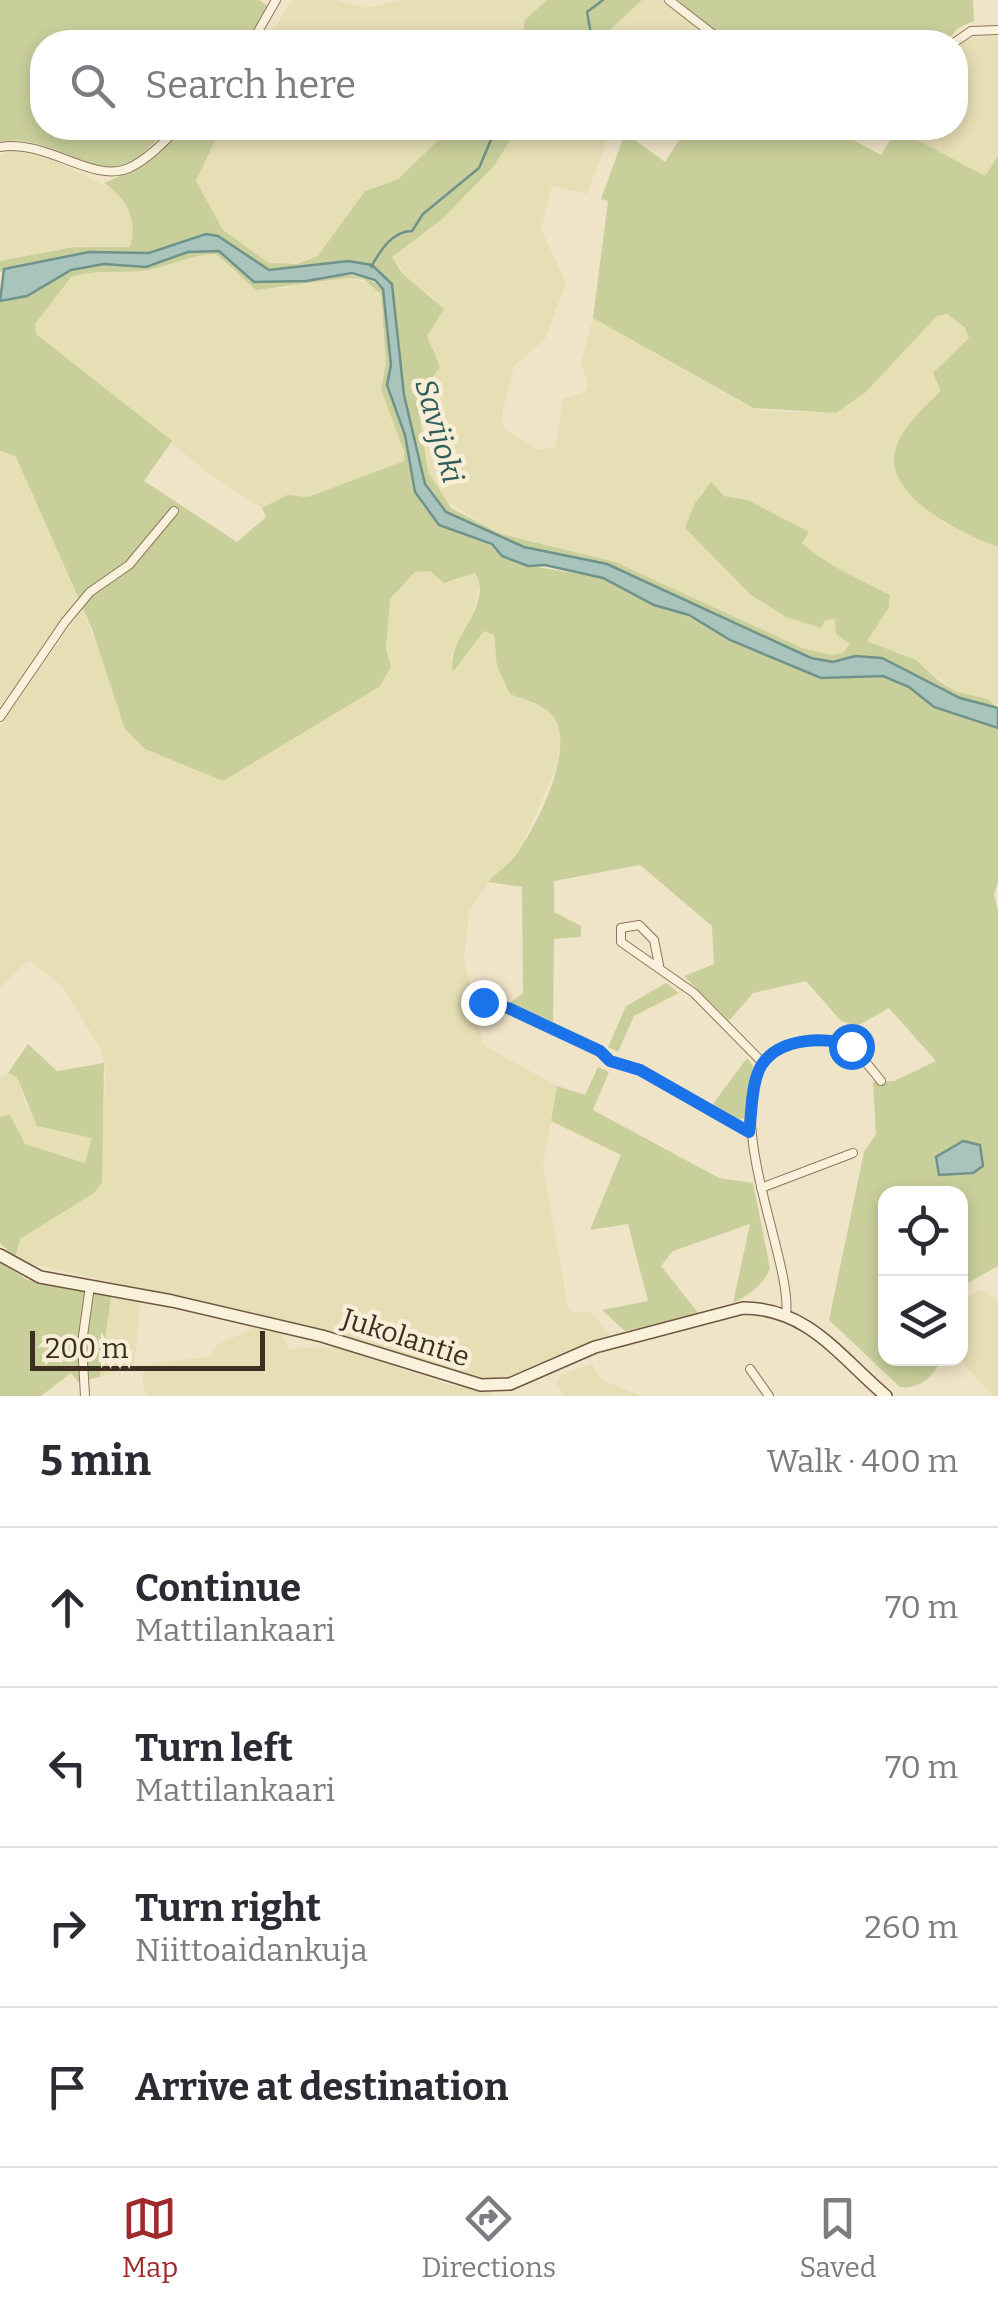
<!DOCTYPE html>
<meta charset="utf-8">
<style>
body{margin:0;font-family:Bitter,serif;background:#f7f7f7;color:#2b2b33}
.controls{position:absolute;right:30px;bottom:30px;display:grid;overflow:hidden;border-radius:20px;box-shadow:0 5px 15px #0003}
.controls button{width:90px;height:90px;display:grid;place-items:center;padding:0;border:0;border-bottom:2px solid #e1e1e2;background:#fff;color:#2b2b33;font:50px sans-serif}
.scale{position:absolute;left:30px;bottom:25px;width:235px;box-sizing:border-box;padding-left:10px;border:5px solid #3d2e20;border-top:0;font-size:28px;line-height:35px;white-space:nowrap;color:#3d2e20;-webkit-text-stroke:8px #f7eed8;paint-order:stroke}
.stop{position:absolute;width:30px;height:30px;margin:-22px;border:8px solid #1a73e8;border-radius:50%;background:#fff}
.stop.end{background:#1a73e8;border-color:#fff;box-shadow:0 2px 10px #0008}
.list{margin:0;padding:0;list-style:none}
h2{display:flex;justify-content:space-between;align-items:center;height:130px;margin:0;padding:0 40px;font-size:42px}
h2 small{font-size:32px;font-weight:400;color:#7c7c81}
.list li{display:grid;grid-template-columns:65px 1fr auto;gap:30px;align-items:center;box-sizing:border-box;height:160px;padding:0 40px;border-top:2px solid #e1e1e2}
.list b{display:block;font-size:38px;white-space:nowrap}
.list p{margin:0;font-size:32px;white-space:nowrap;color:#7c7c81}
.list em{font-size:32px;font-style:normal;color:#7c7c81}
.icon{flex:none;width:55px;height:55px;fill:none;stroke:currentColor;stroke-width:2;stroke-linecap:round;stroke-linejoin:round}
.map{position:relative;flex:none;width:998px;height:1396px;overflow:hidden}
.search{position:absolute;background:#fff;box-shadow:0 5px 15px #0003;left:30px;right:30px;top:30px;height:110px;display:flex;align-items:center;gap:25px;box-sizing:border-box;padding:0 35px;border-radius:40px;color:#7c7c81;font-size:38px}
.sheet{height:770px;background:#fff}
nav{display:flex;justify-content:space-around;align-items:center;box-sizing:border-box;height:140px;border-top:2px solid #e1e1e2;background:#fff;font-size:28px;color:#7c7c81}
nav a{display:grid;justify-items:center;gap:5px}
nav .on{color:#9e2a2b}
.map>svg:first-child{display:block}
</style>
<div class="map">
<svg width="998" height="1396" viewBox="0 0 998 1396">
<rect width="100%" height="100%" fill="#f0e4c8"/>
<g fill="#e6deb5">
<path d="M292 0H336L366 8 401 0H547L527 22 521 42H266Z"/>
<path d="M642 0H669L723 42H597Z"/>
<path d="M998 36V156L985 176 916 140 924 128H956V48L968 39Z"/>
<path d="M221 128H451L398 179 373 187 318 256 284 266 269 263 223 230 196 181Z"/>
<path d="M528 128H612L587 194 552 186 541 229 566 283 545 339 514 366 501 419 505 429 537 449 555 448 563 399 585 392 588 385 581 363 593 318 745 405 762 411 836 413 866 392 937 316 947 314 964 328 969 338 934 373 941 391 905 433 896 450 895 466 904 483 946 524 998 547V704L957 692 916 660 866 640 891 603 879 589 863 585 820 559 802 543 808 532 748 500 702 491 685 529 764 604 786 617 835 619 836 634 850 644 843 653 831 655 802 648 615 562 501 534 441 498 428 472 417 406 418 391 440 367 427 337 436 299 412 283 392 257 455 204 494 166 511 139Z"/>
<path d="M14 150 53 160 116 191 132 217 134 235 130 247 73 246 0 261V155Z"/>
<path d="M203 254H217L235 274 276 289 347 278 373 285 381 294 386 363 381 389 401 435 404 461 308 497 287 495 262 508 212 476 36 334 35 324 71 277 101 270H137Z"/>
<path d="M0 450 16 457 78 599 0 706Z"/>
<path d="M430 571 456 581 475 572 480 582 474 610 450 659 454 671 475 638 484 631 494 635 497 666 511 694 544 708 553 716 562 737 559 762 522 844 507 866 492 876 469 912 464 958 483 1045 557 1086 543 1165 568 1309 573 1313 591 1312 610 1335 501 1380 476 1381 316 1329 28 1263 13 1252 20 1239 99 1188 106 1074 100 1048 62 986 29 960 0 988V726L82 609 111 679 125 729 145 749 222 781 379 687 389 656 386 648 390 599 415 572Z"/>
<path d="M8 1073 17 1076 26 1107 92 1137 86 1163 25 1144 11 1114 0 1117V1078Z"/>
<path d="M980 1290 998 1301V1396H993L959 1359 961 1300Z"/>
<path d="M111 1297 140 1301 136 1349 133 1366 100 1377Z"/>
<path d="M253 1328 282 1334 289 1349 335 1347 450 1385 492 1391 491 1396H146L142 1375 152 1363 210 1357 217 1345Z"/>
<path d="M592 1364 600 1379 641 1396H565L556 1384 561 1375Z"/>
</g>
<g fill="#c9cf9b" fill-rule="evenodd">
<path d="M0 0H259L269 7 248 42H42V128H169C157 138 142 158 128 164 93 179 46 132 0 142Z"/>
<path d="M547 0H642L597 42H521L525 20Z"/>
<path d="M678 0H973L974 21 958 28 946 42H737L713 30Z"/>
<path d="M187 128H221L196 181 223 230 269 263 296 264 318 256 365 191 398 179 451 128H528L511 139 494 166 441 220 392 257 403 274 444 309 427 336 440 367 417 399 428 472 451 508 501 534 615 562 802 648 831 655 843 653 850 644 836 634 835 619 825 620 821 628 786 617 751 595 685 528 695 503 711 482 724 496 748 500 809 532 802 543C829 567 859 579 890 595L889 607 867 641 916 660 940 682 957 692 988 699 998 708 960 698 882 658 855 656 833 662 811 658 608 564 524 547 446 512 425 484 404 395 392 284C351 246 318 270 269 270L218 236 206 234 149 253 73 254 0 272V261L73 247H130C139 222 126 197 104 183L136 169Z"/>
<path d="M687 128H831L881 155 897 128H924L917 140 985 176 998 156V547C966 535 896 503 894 461 893 435 924 407 941 391L933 373 969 338 964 327 947 314 937 316 866 392 836 413 753 408 593 318 608 201 601 199 625 133 665 162Z"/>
<path d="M219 251 254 282C293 284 355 261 383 289L391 365 387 385 405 435 415 492 423 506 444 524 537 567 604 578 821 678 883 676 909 687 934 707 998 728V883L994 894 998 910V1266L961 1287 960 1194H886V1358L940 1359C936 1376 918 1390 900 1387L829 1320 864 1152 876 1134 873 1082 894 1081 936 1061 889 1008 857 1026 841 1021 806 981 753 993 729 1021 684 976 714 964 712 926 640 865 554 881V912L581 926V937L554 939 553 1022 508 1004 523 993 522 887 488 882C495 873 504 869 511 861 534 833 578 748 553 716 543 704 523 699 510 694L497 666 494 635 484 631 453 672C445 639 495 606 475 573L444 583 430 571 415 572 390 599 386 648 391 667 379 687 223 781 145 749 125 729 92 629 16 457 0 450V301L27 296 71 270 104 264 146 267 188 252ZM216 254 256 290 347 278 363 279 381 294 386 363 381 389 404 451V461L308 497 287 495 262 508 266 517 237 542 144 481 172 441 36 334 35 324 71 277C99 268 126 275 153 269 175 264 192 254 216 254Z"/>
<path d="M666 983 679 993 634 1016 618 1052 608 1047 626 1006Z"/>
<path d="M28 1044 57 1071 104 1063 102 1183 94 1193 20 1239 15 1257 0 1243V1117L10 1114 25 1144 85 1163 92 1138 37 1126 17 1077 8 1073Z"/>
<path d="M747 1058 753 1066 747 1117 735 1121 713 1104Z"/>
<path d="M598 1067 609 1072 593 1110 719 1178 753 1183 770 1268C763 1287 749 1294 733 1303L750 1224 673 1251 661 1266 699 1314 625 1331 602 1310 648 1301 628 1224 590 1230 621 1155 551 1121 557 1086 585 1095Z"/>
<path d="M0 1262 28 1280 111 1297 100 1377 78 1382 71 1373 41 1396H0Z"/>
</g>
<g fill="#a9c4bc" stroke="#6f938a" stroke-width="2.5">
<path d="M206 234 218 236 269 270 348 261 372 265 392 284 404 395 425 484 446 512 524 547 607 564 811 658 833 662 855 656 882 658 960 698 998 708V728L934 707 909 687 883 676 821 678 730 640 689 615 654 605 603 578 545 565 528 566 502 556 492 544 439 525 415 492 405 435 387 385 391 365 383 289 375 280 352 273 306 281 254 282 219 251 188 252 146 267 104 264 71 270 27 296 0 301 4 269 89 252 149 253Z"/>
<path d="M963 1141 980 1145 983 1166 973 1173 939 1175 936 1157Z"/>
</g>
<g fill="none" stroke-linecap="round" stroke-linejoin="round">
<g stroke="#6f938a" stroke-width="2.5">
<path d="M567 42 591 34 587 12 603 0"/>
<path d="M371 267C380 251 392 231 412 231L423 214 479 168 496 128"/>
</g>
<defs>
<g id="street">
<path d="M669 0 723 42"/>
<path d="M252 42 276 0"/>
<path d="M955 42 971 31 998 30"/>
<path d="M0 147C48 139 92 184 129 168 147 160 165 141 178 128"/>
<path d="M0 717 65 622 90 592 129 565 174 511"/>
<path d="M659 965 654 940 639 925 621 928V942L694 993 763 1063"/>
<path d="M483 1003 508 1008 600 1051 610 1061 640 1069 749 1132"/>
<path d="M761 1188 853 1153"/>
<path d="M786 1314C795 1252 681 1038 821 1040 852 1040 864 1060 881 1081"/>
<path d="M750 1369 769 1396"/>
<path d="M85 1396 82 1343 90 1286"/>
</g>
<path id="secondary" d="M0 1255 40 1277 172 1301 322 1336 481 1385 510 1384 595 1347 743 1308C808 1308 840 1357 886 1396"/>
</defs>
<use href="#street" stroke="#8d765c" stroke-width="10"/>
<use href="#secondary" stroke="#6f573f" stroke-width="14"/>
<use href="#street" stroke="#faf1dc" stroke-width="8"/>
<use href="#secondary" stroke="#faf1dc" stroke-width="11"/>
</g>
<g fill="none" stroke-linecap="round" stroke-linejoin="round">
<path stroke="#1a73e8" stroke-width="12" d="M483 1002 508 1008 600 1051 610 1061 640 1070 749 1132C752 1113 751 1079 763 1063 781 1038 825 1036 851 1046"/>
</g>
<g text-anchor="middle" stroke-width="9" stroke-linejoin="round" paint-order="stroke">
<g font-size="28" fill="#3d2e20" stroke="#f7eed8">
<text transform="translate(406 1337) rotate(18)" y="10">Jukolantie</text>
</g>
<g font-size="30" font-style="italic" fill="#2f5d5a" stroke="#f7eed8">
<text transform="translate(439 431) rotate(74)" y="10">Savijoki</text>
</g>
</g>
</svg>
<div class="controls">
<button><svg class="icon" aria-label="locate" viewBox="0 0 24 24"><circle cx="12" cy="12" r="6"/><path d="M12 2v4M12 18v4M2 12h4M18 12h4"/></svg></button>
<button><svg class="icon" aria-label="layers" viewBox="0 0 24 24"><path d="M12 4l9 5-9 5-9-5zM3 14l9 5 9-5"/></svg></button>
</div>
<div class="scale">200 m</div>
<div class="stop" style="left:851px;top:1046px"></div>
<div class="stop end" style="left:483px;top:1002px"></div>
<div class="search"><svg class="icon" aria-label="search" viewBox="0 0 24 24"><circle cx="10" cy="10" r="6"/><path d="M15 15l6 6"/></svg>Search here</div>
</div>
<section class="sheet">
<h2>5 min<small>Walk · 400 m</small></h2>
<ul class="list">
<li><svg class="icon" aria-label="ahead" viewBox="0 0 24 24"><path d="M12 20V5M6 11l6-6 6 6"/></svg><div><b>Continue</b><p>Mattilankaari</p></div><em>70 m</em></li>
<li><svg class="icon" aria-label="left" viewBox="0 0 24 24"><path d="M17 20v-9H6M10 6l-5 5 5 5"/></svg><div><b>Turn left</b><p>Mattilankaari</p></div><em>70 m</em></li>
<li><svg class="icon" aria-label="right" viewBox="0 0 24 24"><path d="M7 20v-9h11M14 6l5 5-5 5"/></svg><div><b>Turn right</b><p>Niittoaidankuja</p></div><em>260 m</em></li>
<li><svg class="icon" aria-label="arrive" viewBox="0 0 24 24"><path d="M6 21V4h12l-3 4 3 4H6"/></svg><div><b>Arrive at destination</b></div></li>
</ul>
</section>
<nav>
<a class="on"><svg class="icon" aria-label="map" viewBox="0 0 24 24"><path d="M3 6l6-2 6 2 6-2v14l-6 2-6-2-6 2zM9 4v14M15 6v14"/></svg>Map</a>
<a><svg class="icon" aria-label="directions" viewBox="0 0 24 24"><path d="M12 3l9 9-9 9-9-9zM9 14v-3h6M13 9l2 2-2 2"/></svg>Directions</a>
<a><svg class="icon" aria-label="saved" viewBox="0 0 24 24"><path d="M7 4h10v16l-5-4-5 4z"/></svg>Saved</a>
</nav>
